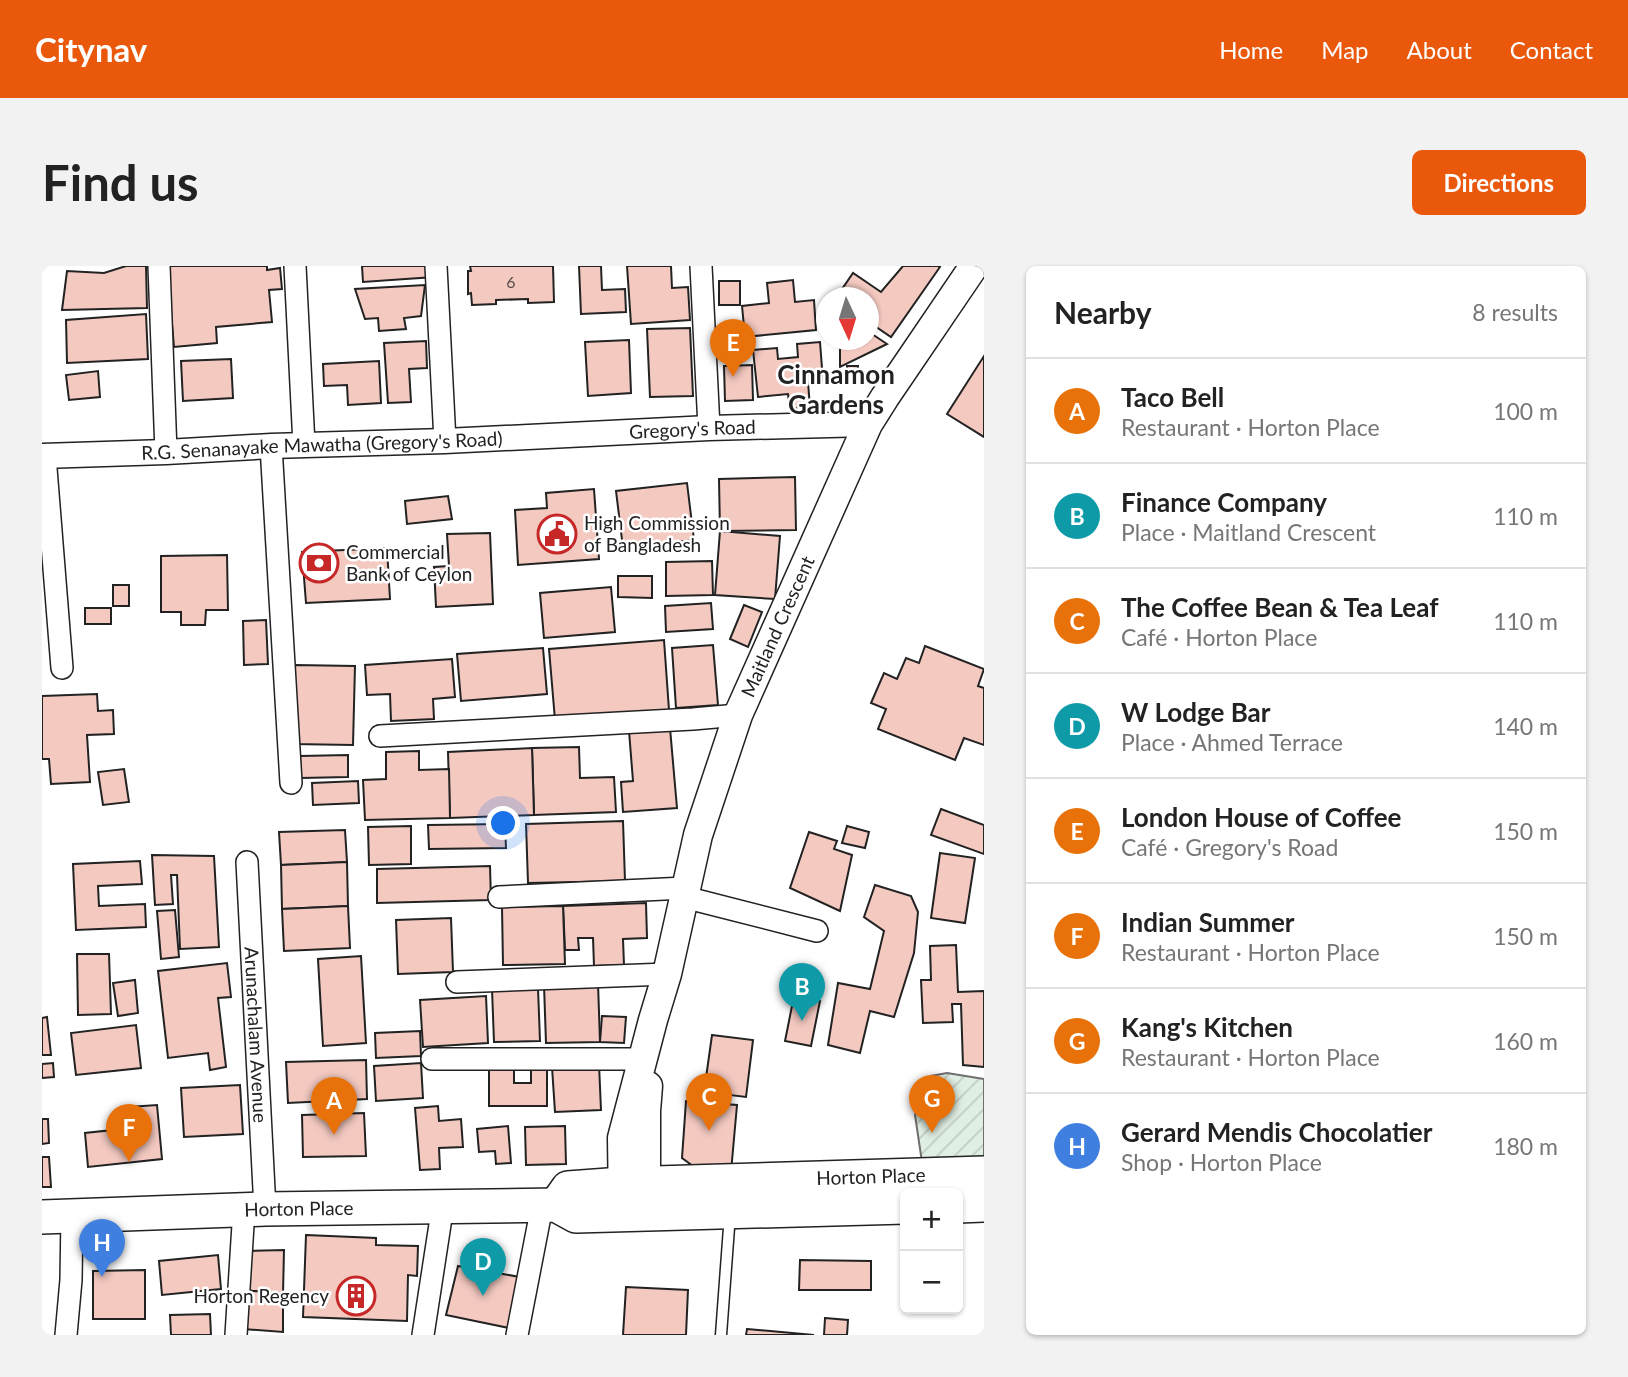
<!DOCTYPE html>
<meta charset="utf-8">
<style>
body{margin:0;font-family:Lato,sans-serif;background:#f2f2f2;color:#222}
.controls{position:absolute;right:21px;bottom:21px;display:grid;overflow:hidden;border-radius:10px;box-shadow:0 2px 5px #0004}
.controls button{width:63px;height:63px;display:grid;place-items:center;padding:0;border:0;border-bottom:2px solid #e0e0e0;background:#fff;color:#222;font:35px sans-serif}
.compass{position:absolute;left:774px;top:21px;width:63px;height:63px;border-radius:50%;background:#fff;box-shadow:0 2px 5px #0004;rotate:176deg}
.you{position:absolute;left:462px;top:558px;width:24px;height:24px;margin:-18px;border:5px solid #fff;border-radius:50%;background:#1a73e8;box-shadow:0 0 0 10px #1a73e833}
.badge{display:grid;place-items:center;width:46px;height:46px;border-radius:50%;background:#ea580c;color:#fff;font-size:23px;font-weight:700}
.pin{position:absolute;translate:-50% -58px;filter:drop-shadow(0 2px 4px #0008)}
.pin::after{content:'';position:absolute;top:37px;width:24px;height:21px;background:inherit;clip-path:polygon(0 0,100% 0,50% 100%)}
.list{margin:0;padding:0;list-style:none}
h2{display:flex;justify-content:space-between;align-items:center;height:91px;margin:0;padding:0 28px;font-size:30px}
h2 small{font-size:23px;font-weight:400;color:#767676}
.list li{display:grid;grid-template-columns:46px 1fr auto;gap:21px;align-items:center;box-sizing:border-box;height:105px;padding:0 28px;border-top:2px solid #e0e0e0}
.list b{display:block;font-size:26px;white-space:nowrap}
.list p{margin:0;font-size:23px;white-space:nowrap;color:#767676}
.list em{font-size:23px;font-style:normal;color:#767676}
.map{position:relative;flex:none;width:942px;height:1069px;overflow:hidden;border-radius:10px}
header{display:flex;align-items:center;gap:42px;box-sizing:border-box;height:98px;padding:0 35px;background:#ea580c;color:#fff}
header strong{font-size:33px}
nav{display:flex;gap:38px;margin-inline-start:auto;font-size:24px}
.intro{display:flex;align-items:center;justify-content:space-between;box-sizing:border-box;height:168px;padding:0 42px}
h1{margin:0;font-size:49px}
.button{padding:18px 32px;border-radius:10px;background:#ea580c;color:#fff;font-size:24px;font-weight:700}
main{display:flex;gap:42px;padding:0 42px}
aside{flex:1;background:#fff;border-radius:10px;box-shadow:0 2px 5px #0004}
.map>svg:first-child{display:block}
</style>
<header>
<strong>Citynav</strong>
<nav><a>Home</a><a>Map</a><a>About</a><a>Contact</a></nav>
</header>
<div class="intro"><h1>Find us</h1><a class="button">Directions</a></div>
<main>
<div class="map">
<svg width="942" height="1069" viewBox="0 0 942 1069">
<defs>
<pattern id="garden-furrows" width="10" height="10" patternUnits="userSpaceOnUse" patternTransform="scale(1.75)"><rect width="10" height="10" fill="#e0efe3"/><path d="M-1 1l2-2M0 10L10 0M9 11l2-2" fill="none" stroke="#c0cdc2"/></pattern>
</defs>
<rect width="100%" height="100%" fill="#fff"/>
<path fill="url(#garden-furrows)" stroke="#6f6f6f" stroke-width="2" d="M905 807 942 813V902L881 903 873 849 889 810Z"/>
<g fill="#f3c9c0" stroke="#222" stroke-width="2">
<path d="M84 0H104L105 42 20 44 25 5 62 7Z"/>
<path d="M125 0H225V4L238 2 240 23 227 24 230 56 174 61 175 77 132 81Z"/>
<path d="M320 0H392V11L321 16Z"/>
<path d="M428 0H511L512 36 486 37V33L454 34V38L430 39 429 27 426 28V5H429Z"/>
<path d="M537 0H559L560 24 583 23 584 46 539 48Z"/>
<path d="M585 0H629L630 22 646 21 648 54 589 58Z"/>
<path d="M861 0H896L898 1 849 71 827 56V32H794L811 7 839 26Z"/>
<path d="M751 14 753 36 772 34 774 64 703 71 700 40 727 37 725 17Z"/>
<rect x="677" y="15" width="21" height="24"/>
<path d="M383 19 379 50 362 52 364 63 337 65 336 52 323 53 313 23Z"/>
<path d="M104 48 106 93 25 97 24 54Z"/>
<path d="M648 62 651 130 608 131 605 63Z"/>
<path d="M827 66 845 78 798 101V74H827Z"/>
<path d="M587 74 589 127 546 130 543 76Z"/>
<path d="M384 75 385 102 367 103 369 136 346 137 342 77Z"/>
<path d="M778 76 781 115 766 116 768 141 748 143 746 128 716 131 711 84 735 82 736 93 756 91 755 78Z"/>
<path d="M942 90V171L905 148Z"/>
<path d="M189 93 191 132 141 135 139 95Z"/>
<path d="M337 95 339 137 306 139 305 119 282 120 281 98Z"/>
<path d="M710 99 711 134 683 135 682 100Z"/>
<rect x="805" y="100" width="11" height="11"/>
<path d="M56 105 58 131 27 134 24 109Z"/>
<path d="M753 211 754 264 678 265 677 213Z"/>
<path d="M645 217 652 274 581 282 574 225Z"/>
<path d="M552 223 557 293 476 299 473 244 505 242 504 227Z"/>
<path d="M406 230 410 253 365 258 363 235Z"/>
<path d="M678 265 738 270 733 333 673 329Z"/>
<path d="M448 267 451 338 394 341 392 301 407 300 405 268Z"/>
<path d="M345 282 348 333 264 337 260 286Z"/>
<path d="M185 289 186 344H164L163 359H139V346H119V290Z"/>
<path d="M670 295 671 329 624 330V296Z"/>
<path d="M576 310H610V332L576 331Z"/>
<rect x="71" y="319" width="16" height="21"/>
<path d="M569 321 573 366 502 372 498 327Z"/>
<path d="M669 337 671 363 624 366 623 340Z"/>
<path d="M702 339 720 346 706 381 688 373Z"/>
<rect x="43" y="342" width="26" height="16"/>
<path d="M224 354 226 398 202 399 201 355Z"/>
<path d="M622 374 627 444 513 454 507 383Z"/>
<path d="M671 379 676 439 634 442 630 382Z"/>
<path d="M883 380 942 403 936 420 942 422V479L922 472 913 494 836 463 844 443 829 437 842 407 855 413 864 392 877 397Z"/>
<path d="M501 382 505 428 419 435 415 388Z"/>
<path d="M410 393 413 431 391 433 392 453 349 455 348 428 325 429 323 399Z"/>
<path d="M253 399 313 400 311 479 251 478Z"/>
<path d="M55 428 56 445 71 444 72 468 45 469 48 516 9 518 7 493H0V430Z"/>
<path d="M628 462 635 542 581 546 579 516 591 515 587 465Z"/>
<path d="M537 481 538 512 572 511 574 546 492 549 490 482Z"/>
<path d="M490 482 492 549 408 552 406 486Z"/>
<path d="M377 485V504L407 503 408 552 323 554 321 514 344 513V486Z"/>
<path d="M306 489V511L259 512 258 490Z"/>
<path d="M82 503 87 536 61 539 56 506Z"/>
<path d="M316 515 317 537 271 539 270 517Z"/>
<path d="M899 543 942 559V588L889 569Z"/>
<path d="M581 555 583 615 486 617 484 558Z"/>
<path d="M463 558 464 582 387 583 386 559Z"/>
<path d="M369 560V598L327 599 326 561Z"/>
<path d="M805 560 827 566 823 582 800 577Z"/>
<path d="M303 564 305 596 239 599 237 566Z"/>
<path d="M767 566 795 575 792 583 810 589 798 645 748 622Z"/>
<path d="M898 587 933 592 923 657 889 652Z"/>
<path d="M110 589 172 590 177 681 138 683 135 609H129L131 638 113 639Z"/>
<path d="M98 595 100 618 56 620 57 640 103 638 104 661 34 664 31 598Z"/>
<path d="M305 596 306 640 240 643 239 599Z"/>
<path d="M448 600 449 634 335 637V603Z"/>
<path d="M833 619 869 630 876 646 872 687 852 751 828 745 818 787 786 779 796 717 828 723 842 665 822 651Z"/>
<path d="M604 637 605 672 581 673 582 699 552 700 551 672H536L537 684H523L521 640Z"/>
<path d="M306 640 308 682 242 685 240 643Z"/>
<path d="M521 640 523 698 461 699 460 641Z"/>
<path d="M133 644 137 691 119 693 115 645Z"/>
<path d="M409 652 411 706 356 708 354 654Z"/>
<path d="M914 679 916 726 942 725V801L921 799 919 738H910L911 756 881 757 879 714H889L888 680Z"/>
<path d="M35 688H67L69 748 36 749Z"/>
<path d="M319 690 324 777 281 780 276 693Z"/>
<path d="M185 697 189 731 176 732 184 801 168 804 166 787 126 792 116 705Z"/>
<path d="M93 714 96 747 76 750 71 717Z"/>
<path d="M556 717 558 776 504 777 502 719Z"/>
<path d="M496 722 498 775 452 776 450 723Z"/>
<path d="M444 730 446 777 381 781 378 734Z"/>
<path d="M752 730 778 735 769 780 743 775Z"/>
<path d="M560 750 584 751 582 777 558 776Z"/>
<path d="M5 751 9 789H0V752Z"/>
<path d="M94 759 99 802 34 809 29 767Z"/>
<path d="M378 765 379 790 334 792 333 767Z"/>
<path d="M670 769 711 774 704 831 662 826Z"/>
<path d="M324 794 325 833 246 837 244 796Z"/>
<path d="M11 797 12 811 0 812V798Z"/>
<path d="M379 797 381 832 334 835 332 800Z"/>
<path d="M557 798 559 844 513 846 510 801Z"/>
<path d="M489 801H505V840H447V802L472 803V817H489Z"/>
<path d="M198 819 201 868 142 871 139 822Z"/>
<path d="M644 835 695 839 689 906 655 903 640 892Z"/>
<path d="M115 839 120 893 46 901 43 867 89 862 87 841Z"/>
<path d="M396 840 397 855 419 853 421 881 397 882 398 903 378 904 373 842Z"/>
<path d="M322 847 324 890 261 891 260 849Z"/>
<path d="M0 853H6L7 877 0 878Z"/>
<path d="M466 860 469 897 454 898 453 885 437 886 435 863Z"/>
<path d="M523 860 524 898 484 899 483 861Z"/>
<path d="M0 891H7L9 921H0Z"/>
<path d="M264 969 334 972V979L376 980 375 1010 366 1009 365 1055 261 1051Z"/>
<path d="M242 984 241 1028 201 1024 203 985Z"/>
<path d="M176 989 179 1023 120 1029 117 995Z"/>
<path d="M758 994 829 995V1024H757Z"/>
<path d="M416 1000 478 1011 467 1062 404 1049Z"/>
<path d="M103 1004V1053H51V1005Z"/>
<path d="M584 1021 646 1024 644 1069H581Z"/>
<path d="M201 1024 241 1028V1066L201 1063Z"/>
<path d="M168 1048 169 1069H129L128 1049Z"/>
<path d="M783 1052 806 1054 805 1069H782Z"/>
<path d="M705 1063 772 1069H704Z"/>
</g>
<g fill="none" stroke-linecap="round" stroke-linejoin="round">
<defs>
<path id="service" d="M679 1069 688 948"/>
<g id="minor">
<path d="M117 0 124 186"/>
<path d="M253 0 262 179"/>
<path d="M394 0 403 175"/>
<path d="M659 0 667 162"/>
<path d="M229 180 249 517"/>
<path d="M3 190 20 402"/>
<path d="M338 470 651 453 696 449"/>
<path id="s1" d="M205 596 223 943"/>
<path d="M457 631 643 622"/>
<path d="M642 631 775 665"/>
<path d="M415 716 625 708"/>
<path d="M390 793H601"/>
<path d="M24 1069 29 1014 30 950"/>
<path d="M194 1069 202 943"/>
<path d="M381 1069 401 939"/>
<path d="M475 1069 500 940"/>
</g>
<g id="tertiary">
<path id="s2" d="M0 190 124 186 229 180 403 175 667 162 826 158"/>
</g>
<g id="secondary">
<path d="M604 937V845L606 820"/>
<path id="s3" d="M581 940 580 872 611 754 625 708 656 569 696 449 826 158 843 131 932 0"/>
</g>
<g id="trunk">
<path id="s4" d="M514 939 526 922 580 918 942 907"/>
<path d="M916 940 942 939"/>
<path id="s5" d="M0 951 223 943 514 939 534 950 863 941"/>
</g>
</defs>
<use href="#service" stroke="#222" stroke-width="13"/>
<use href="#minor" stroke="#222" stroke-width="24"/>
<use href="#tertiary" stroke="#222" stroke-width="27"/>
<use href="#secondary" stroke="#222" stroke-width="31"/>
<use href="#trunk" stroke="#222" stroke-width="36"/>
<use href="#service" stroke="#fff" stroke-width="10"/>
<use href="#minor" stroke="#fff" stroke-width="21"/>
<use href="#tertiary" stroke="#fff" stroke-width="24"/>
<use href="#secondary" stroke="#fff" stroke-width="28"/>
<use href="#trunk" stroke="#fff" stroke-width="33"/>
</g>
<defs>
<symbol id="civic-ring" viewBox="-11 -11 22 22"><circle r="9.5" fill="#fff" stroke="#c62828" stroke-width="1.5"/><path d="M-.6-6.5H3V-4.5H.6V-3L4-1V1h2V6H-6V1h2V-1L-.6-3ZM-1.2 2.5V6h2.4V2.5Z" fill="#c62828"/></symbol>
<symbol id="bank-ring" viewBox="-11 -11 22 22"><circle r="9.5" fill="#fff" stroke="#c62828" stroke-width="1.5"/><path d="M-6-4H6V4H-6ZM0-2.3a2.3 2.3 0 1 0 0 4.6a2.3 2.3 0 1 0 0-4.6Z" fill="#c62828"/></symbol>
<symbol id="building-ring" viewBox="-11 -11 22 22"><circle r="9.5" fill="#fff" stroke="#c62828" stroke-width="1.5"/><path d="M-4-6H4V6H1V3H-1V6H-4ZM-2.5-4.3h1.7v1.8h-1.7ZM.8-4.3h1.7v1.8H.8ZM-2.5-1h1.7V.8h-1.7ZM.8-1h1.7V.8H.8Z" fill="#c62828"/></symbol>
</defs>
<g fill-rule="evenodd">
<use href="#civic-ring" x="493" y="246" width="44" height="44"/>
<use href="#bank-ring" x="255" y="275" width="44" height="44"/>
<use href="#building-ring" x="292" y="1008" width="44" height="44"/>
</g>
<g text-anchor="middle" stroke-width="5" stroke-linejoin="round" paint-order="stroke">
<g font-size="16" fill="#564c4a">
<text x="469" y="22">6</text>
</g>
<g font-size="19" fill="#222" stroke="#fff">
<text dy="7" stroke="none"><textPath href="#s2" startOffset="651">Gregory's Road</textPath></text>
<text dy="7" stroke="none"><textPath href="#s2" startOffset="280">R.G. Senanayake Mawatha (Gregory's Road)</textPath></text>
<text dy="7" stroke="none"><textPath href="#s3" startOffset="604">Maitland Crescent</textPath></text>
<text dy="7" stroke="none"><textPath href="#s1" startOffset="173">Arunachalam Avenue</textPath></text>
<text dy="7" stroke="none"><textPath href="#s4" startOffset="324">Horton Place</textPath></text>
<text dy="7" stroke="none"><textPath href="#s5" startOffset="257">Horton Place</textPath></text>
</g>
<g font-size="19" fill="#222" stroke="#fff" text-anchor="start">
<text x="542" y="264">High Commission<tspan x="542" dy="22">of Bangladesh</tspan></text>
<text x="304" y="293">Commercial<tspan x="304" dy="22">Bank of Ceylon</tspan></text>
<text x="287" y="1037" text-anchor="end">Horton Regency</text>
</g>
<g font-size="26" font-weight="bold" fill="#222" stroke="#fff">
<text x="794" y="118">Cinnamon<tspan x="794" dy="30">Gardens</tspan></text>
</g>
</g>
</svg>
<div class="controls">
<button>+</button>
<button>−</button>
</div>
<svg class="compass" viewBox="-18 -18 36 36"><path d="M0-13l5 13h-10z" fill="#e53935"/><path d="M0 13l5-13h-10z" fill="#767676"/></svg>
<div class="you"></div>
<div class="pin badge" style="left:292px;top:869px;background:#e8710a">A</div>
<div class="pin badge" style="left:760px;top:755px;background:#0f9aa8">B</div>
<div class="pin badge" style="left:667px;top:865px;background:#e8710a">C</div>
<div class="pin badge" style="left:441px;top:1030px;background:#0f9aa8">D</div>
<div class="pin badge" style="left:691px;top:111px;background:#e8710a">E</div>
<div class="pin badge" style="left:87px;top:896px;background:#e8710a">F</div>
<div class="pin badge" style="left:890px;top:867px;background:#e8710a">G</div>
<div class="pin badge" style="left:60px;top:1011px;background:#3f7fe0">H</div>
</div>
<aside>
<h2>Nearby<small>8 results</small></h2>
<ul class="list">
<li><span class="badge" style="background:#e8710a">A</span><div><b>Taco Bell</b><p>Restaurant · Horton Place</p></div><em>100 m</em></li>
<li><span class="badge" style="background:#0f9aa8">B</span><div><b>Finance Company</b><p>Place · Maitland Crescent</p></div><em>110 m</em></li>
<li><span class="badge" style="background:#e8710a">C</span><div><b>The Coffee Bean &amp; Tea Leaf</b><p>Café · Horton Place</p></div><em>110 m</em></li>
<li><span class="badge" style="background:#0f9aa8">D</span><div><b>W Lodge Bar</b><p>Place · Ahmed Terrace</p></div><em>140 m</em></li>
<li><span class="badge" style="background:#e8710a">E</span><div><b>London House of Coffee</b><p>Café · Gregory's Road</p></div><em>150 m</em></li>
<li><span class="badge" style="background:#e8710a">F</span><div><b>Indian Summer</b><p>Restaurant · Horton Place</p></div><em>150 m</em></li>
<li><span class="badge" style="background:#e8710a">G</span><div><b>Kang's Kitchen</b><p>Restaurant · Horton Place</p></div><em>160 m</em></li>
<li><span class="badge" style="background:#3f7fe0">H</span><div><b>Gerard Mendis Chocolatier</b><p>Shop · Horton Place</p></div><em>180 m</em></li>
</ul>
</aside>
</main>
